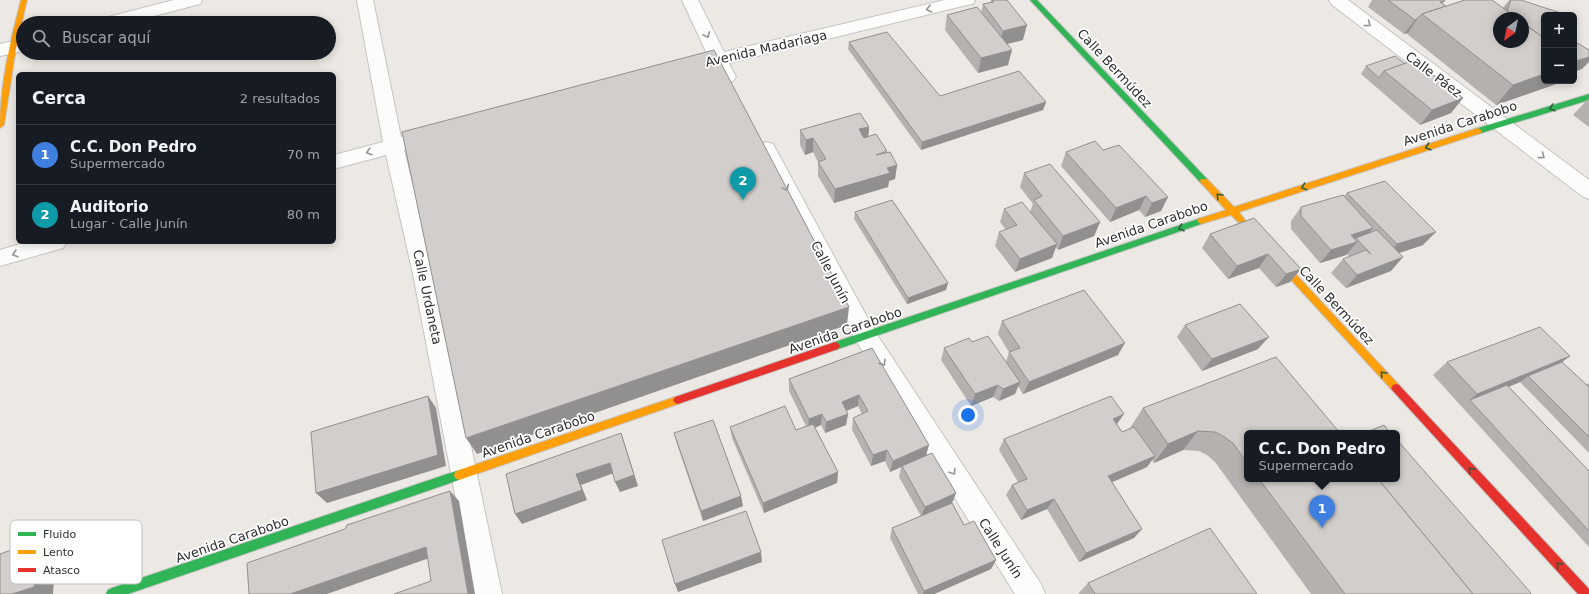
<!DOCTYPE html>
<html lang="es">
<meta charset="utf-8">
<style>
body{margin:0;font-family:"DejaVu Sans",sans-serif;background:#242831;color:#f1f3f6}
.controls{position:absolute;right:12px;top:12px;display:grid;overflow:hidden;border-radius:6px;box-shadow:0 2px 10px #0003}
.controls button{width:36px;height:36px;display:grid;place-items:center;padding:0;border:0;border-bottom:1px solid #363941;background:#171b24;color:#f1f3f6;font:20px sans-serif}
.compass{position:absolute;left:1493px;top:12px;width:36px;height:36px;border-radius:50%;background:#171b24;box-shadow:0 2px 10px #0003;rotate:213deg}
.you{position:absolute;left:968px;top:415px;width:14px;height:14px;margin:-10px;border:3px solid #fff;border-radius:50%;background:#1a73e8;box-shadow:0 0 0 6px #1a73e833}
.badge{display:grid;place-items:center;width:26px;height:26px;border-radius:50%;background:#1a73e8;color:#fff;font-size:13px;font-weight:700}
.pin{position:absolute;translate:-50% -33px;filter:drop-shadow(0 1px 2px #0008)}
.pin::after{content:'';position:absolute;top:21px;width:14px;height:12px;background:inherit;clip-path:polygon(0 0,100% 0,50% 100%)}
.popup{position:absolute;left:1244px;top:430px;width:156px;height:52px;box-sizing:border-box;display:grid;place-content:center;border-radius:6px;background:#171b24;filter:drop-shadow(0 1px 3px #0005);font-size:13px;white-space:nowrap;color:#9ea1a6}
.popup b{font-size:15px;color:#f1f3f6}
.popup::after{content:'';position:absolute;left:50%;top:100%;margin-left:-8px;border:8px solid transparent;border-top-color:#171b24}
.list{margin:0;padding:0;list-style:none}
h2{display:flex;justify-content:space-between;align-items:center;height:52px;margin:0;padding:0 16px;font-size:17px}
h2 small{font-size:13px;font-weight:400;color:#9ea1a6}
.list li{display:grid;grid-template-columns:26px 1fr auto;gap:12px;align-items:center;box-sizing:border-box;height:60px;padding:0 16px;border-top:1px solid #363941}
.list b{display:block;font-size:15px;white-space:nowrap}
.list p{margin:0;font-size:13px;white-space:nowrap;color:#9ea1a6}
.list em{font-size:13px;font-style:normal;color:#9ea1a6}
.icon{flex:none;width:22px;height:22px;fill:none;stroke:currentColor;stroke-width:2;stroke-linecap:round;stroke-linejoin:round}
.map{position:relative;flex:none;width:1589px;height:594px;overflow:hidden}
.search{position:absolute;background:#171b24;box-shadow:0 2px 10px #0003;left:16px;top:16px;width:320px;height:44px;display:flex;align-items:center;gap:10px;box-sizing:border-box;padding:0 14px;border-radius:22px;color:#9ea1a6;font-size:15px}
.panel{position:absolute;background:#171b24;box-shadow:0 2px 10px #0003;left:16px;top:72px;width:320px;height:172px;border-radius:6px}
.map>svg:first-child{display:block}
</style>
<div class="map">
<svg width="1589" height="594" viewBox="0 0 1589 594">
<rect width="100%" height="100%" fill="#ece8e4"/>
<g fill="none" stroke-linecap="round" stroke-linejoin="round">
<defs>
<g id="street">
<path d="M174 0H202L200 4 127 23H97L100 19Z"/>
<path d="M357 0H373L401 137 432 128 439 130 442 135 439 140 404 150 435 274 502 594H474L413 274 386 155 334 169V155L383 142Z"/>
<path d="M682 0H698L724 52 945 0H975L973 4 967 5 729 63 736 77 733 81 727 83 721 81 713 67 703 69 697 67 694 63 697 59 708 56Z"/>
<path d="M1329 0H1348L1589 180V199L1582 196 1331 4Z"/>
<path d="M23 39V51L0 56V44Z"/>
<path d="M766 142 773 144 874 330 1041 584 1045 594H1015L858 344 756 149 759 144Z"/>
<path d="M27 242H67L63 248 0 266V250Z"/>
</g>
<g id="fast">
<path d="M1030 0H1037L1207 179 1208 181 1207 183H1201Z"/>
<path d="M1589 94V100L1478 134 1474 131 1475 129Z"/>
<path d="M1201 218 1204 219 1205 221 1204 223 835 350 832 349 830 346 832 343 835 342Z"/>
<path d="M459 470 463 472 464 475 463 478 459 480 128 594H106L108 590 112 588Z"/>
</g>
<g id="slow">
<path d="M21 0H27L16 48 4 125 0 128C0 83 10 43 21 0Z"/>
<path d="M1478 128 1482 131 1481 133 1239 212 1245 220 1244 222H1238L1231 215 1201 224 1197 221 1198 219 1226 210 1201 183 1200 181 1201 179H1207L1234 207Z"/>
<path d="M1273 252 1276 253 1399 385 1401 388 1399 391 1396 392 1393 391 1270 257 1269 255 1270 253Z"/>
<path d="M678 396 681 397 683 400 681 403 678 404 459 480 455 478 454 475 455 472 459 470Z"/>
</g>
<g id="jam">
<path d="M835 342 838 343 840 346 838 349 678 404 675 403 673 400 675 397 678 396Z"/>
<path d="M1396 384 1399 385 1589 589V594H1578L1393 391 1391 388 1393 385Z"/>
</g>
</defs>
<use href="#street" stroke="#c5c4c5" stroke-width="2"/>
<use href="#fast" stroke="#c5c4c5" stroke-width="2"/>
<use href="#slow" stroke="#c5c4c5" stroke-width="2"/>
<use href="#jam" stroke="#c5c4c5" stroke-width="2"/>
<use href="#street" fill="#fcfcfb" fill-rule="evenodd"/>
<use href="#fast" fill="#30b455" fill-rule="evenodd"/>
<use href="#slow" fill="#ff9f0a" fill-rule="evenodd"/>
<use href="#jam" fill="#e5322d" fill-rule="evenodd"/>
</g>
<g fill="#b4b1af">
<path d="M991 0H1007L1023 40 1007 44 1008 65 978 73 945 30 947 15 981 13 983 4 990 3Z"/>
<path d="M1372 0H1444L1443 4 1446 6 1503 8 1509 0H1521L1559 83 1496 105 1407 34 1408 33 1404 34 1368 7Z"/>
<path d="M849 42 940 96 1046 102 1043 110 921 150 848 49Z"/>
<path d="M1405 64 1463 98 1451 113 1420 125 1361 74 1366 66Z"/>
<path d="M1589 99V127L1573 115 1587 100Z"/>
<path d="M869 127 868 137 887 153 897 165 895 179 889 181 888 187 834 203 818 176V162L813 152 805 155 800 145V130Z"/>
<path d="M1103 150 1168 197 1161 211 1145 217 1139 210 1110 222 1061 166 1066 152Z"/>
<path d="M1024 173 1100 222 1094 236 1058 250 1056 247 1052 258 1015 272 995 246 999 232 1006 230 1000 222 1004 209 1030 212 1033 204 1020 187Z"/>
<path d="M1347 193 1423 245 1399 253 1391 271 1346 288 1331 273 1343 259 1349 257 1347 254 1346 255 1320 263 1291 229V221L1301 207 1344 196Z"/>
<path d="M855 212 946 290 907 304 854 219Z"/>
<path d="M1254 218 1301 269 1290 282 1276 287 1259 268 1228 279 1202 248 1210 234Z"/>
<path d="M1002 321 1118 355 1023 394 1018 386 1015 394 999 401 993 397 971 406 941 360 944 348 972 342 1006 362 1009 352 998 334Z"/>
<path d="M1185 325 1258 349 1202 371 1177 337Z"/>
<path d="M872 348 927 455 956 493 952 503 964 525 996 560 991 569 934 594H918L890 538 892 528 921 516 899 477 901 467 890 472 885 461 871 466 852 430 853 418 862 414 858 406 846 411 848 414 846 425 825 433 821 425 815 428 838 472 837 483 764 513 732 438 730 427 796 430 806 426 789 391V379Z"/>
<path d="M1570 356 1562 362 1586 385 1589 383V453L1520 382 1509 387 1589 471V547L1433 375 1447 362Z"/>
<path d="M1143 408 1247 433V479H1397L1530 594H1311L1215 462 1207 455 1199 451 1183 450 1154 463 1152 460 1147 467 1112 482 1134 538 1079 562 1047 509 1021 520 1006 495 1012 485 1018 482 999 450 1004 439 1124 414 1117 424 1122 432 1130 428Z"/>
<path d="M674 433 743 506 703 521 677 444Z"/>
<path d="M1088 583 1257 594H1078Z"/>
</g>
<g fill="#92908e">
<path d="M1418 18 1408 33 1404 34 1415 20Z"/>
<path d="M1027 25 1023 40 999 46 1003 31Z"/>
<path d="M1012 50 1008 65 978 73 981 58Z"/>
<path d="M1589 57V62L1582 69 1574 72V61Z"/>
<path d="M1544 74V81H1561L1559 83 1496 105 1513 85Z"/>
<path d="M1463 98 1451 113 1420 125 1432 110Z"/>
<path d="M1046 102 1043 110 921 150 922 142Z"/>
<path d="M869 127 868 141 858 144 859 129Z"/>
<path d="M813 138V152L805 155 806 140Z"/>
<path d="M897 165 895 179 889 181 888 187 834 203 835 189 887 168Z"/>
<path d="M1146 196 1139 210 1110 222 1116 208Z"/>
<path d="M1168 197 1161 211 1145 217 1152 203Z"/>
<path d="M1100 222 1094 236 1058 250 1063 236Z"/>
<path d="M1373 228 1362 242 1356 238 1351 244 1357 242 1346 255 1320 263 1331 250 1351 235Z"/>
<path d="M1436 232 1423 245 1384 258 1397 244Z"/>
<path d="M1057 244 1052 258 1015 272 1020 259Z"/>
<path d="M1268 254 1259 268 1228 279 1237 266Z"/>
<path d="M1403 257 1391 271 1346 288 1357 275Z"/>
<path d="M1301 269 1290 282 1276 287 1286 274Z"/>
<path d="M948 283 946 290 907 304 908 298Z"/>
<path d="M849 307 847 325 477 454 466 438Z"/>
<path d="M1269 337 1258 349 1202 371 1212 359Z"/>
<path d="M1125 343 1118 355 1023 394 1029 382Z"/>
<path d="M1570 356 1553 369 1528 376 1520 382 1472 402 1470 400 1477 394Z"/>
<path d="M1020 382 1015 394 999 401 1003 389Z"/>
<path d="M998 385 993 397 971 406 975 394Z"/>
<path d="M859 395 858 406 841 413 842 402Z"/>
<path d="M428 396 436 408 446 466 327 503 316 493Z"/>
<path d="M822 414 821 425 808 430 809 419Z"/>
<path d="M848 414 846 425 825 433 826 422Z"/>
<path d="M1124 414 1116 425 1113 419Z"/>
<path d="M1198 431 1183 450 1154 463 1168 444Z"/>
<path d="M621 433 638 486 620 492 615 482Z"/>
<path d="M929 445 926 456 890 472 893 461Z"/>
<path d="M887 450 885 461 871 466 873 455Z"/>
<path d="M1155 456 1147 467 1101 487 1108 476Z"/>
<path d="M610 463 614 473 581 485 587 500 522 524 515 514 576 474Z"/>
<path d="M838 472 837 483 764 513 763 503Z"/>
<path d="M450 491 459 501 475 594H468Z"/>
<path d="M956 493 952 503 921 517 925 507Z"/>
<path d="M741 496 743 506 703 521 701 511Z"/>
<path d="M1054 499 1047 509 1021 520 1027 510Z"/>
<path d="M1142 529 1134 538 1079 562 1086 553Z"/>
<path d="M37 541 56 550 53 594H12Z"/>
<path d="M426 547 435 556 327 594H290Z"/>
<path d="M761 552 762 562 678 592 675 584Z"/>
<path d="M996 560 991 569 934 594H923L924 591Z"/>
</g>
<g fill="#d1cecb" stroke="#92908e">
<path d="M992 0H1007L1027 25 1003 31 983 4 994 2Z"/>
<path d="M1388 0H1444L1445 1 1440 2 1446 6 1422 14 1418 18 1415 20Z"/>
<path d="M1465 0H1492L1517 18H1499V42H1523V23L1544 38V74L1513 85 1422 14Z"/>
<path d="M1511 0H1521L1567 15H1544V38L1523 23V18H1517L1507 11Z"/>
<path d="M977 7 1012 50 981 58 947 15Z"/>
<path d="M887 32 940 96 1019 71 1046 102 922 142 849 42Z"/>
<path d="M1574 41 1589 50V57L1576 61 1574 59Z"/>
<path d="M714 50 849 307 466 438 402 132Z"/>
<path d="M1395 56 1405 64 1384 71 1379 78 1366 66Z"/>
<path d="M1574 59 1578 62 1574 64Z"/>
<path d="M1414 60 1463 98 1432 110 1384 71Z"/>
<path d="M860 113 869 127 859 129 864 138 876 134 887 151 876 155 890 152 897 165 887 168 890 173 835 189 818 162 826 159 813 138 806 140 800 130Z"/>
<path d="M1095 141 1103 150 1119 145 1168 197 1152 203 1146 196 1116 208 1066 152Z"/>
<path d="M1050 164 1100 222 1063 236 1034 200 1042 196 1024 173Z"/>
<path d="M1385 181 1436 232 1397 244 1347 193Z"/>
<path d="M1343 195 1373 228 1351 235 1357 242 1331 250 1301 216V207Z"/>
<path d="M892 200 948 283 908 298 855 212Z"/>
<path d="M1022 202 1057 244 1020 259 999 232 1017 225 1004 209Z"/>
<path d="M1254 218 1301 269 1286 274 1268 254 1237 266 1210 234Z"/>
<path d="M1377 230 1403 257 1357 275 1343 259 1366 250 1371 254 1356 238Z"/>
<path d="M1084 290 1125 343 1029 382 1009 352 1020 348 1002 321Z"/>
<path d="M1240 304 1269 337 1212 359 1185 325Z"/>
<path d="M1540 327 1570 356 1477 394 1447 362Z"/>
<path d="M988 336 1020 382 1003 389 998 385 975 394 944 348 969 338 972 342Z"/>
<path d="M872 348 929 445 893 461 887 450 873 455 853 418 868 411 859 395 842 402 848 414 826 422 822 414 809 419 789 379Z"/>
<path d="M1276 357 1340 433H1247V463L1233 443 1223 436 1215 432 1198 431 1168 444 1143 408Z"/>
<path d="M1562 362 1589 387V437L1528 376Z"/>
<path d="M1507 385 1589 471V531L1470 400Z"/>
<path d="M428 396 438 455 316 493 311 432Z"/>
<path d="M1111 396 1124 414 1113 419 1122 432 1134 427 1155 456 1108 476 1142 529 1086 553 1054 499 1027 510 1012 485 1027 479 1004 439Z"/>
<path d="M785 406 796 430 813 424 838 472 763 503 730 427Z"/>
<path d="M713 420 741 496 701 511 674 433Z"/>
<path d="M1384 425 1390 433H1365Z"/>
<path d="M621 433 634 475 615 482 610 463 576 474 582 490 515 514 506 474Z"/>
<path d="M1397 440 1531 593 1530 594H1473L1378 479H1397Z"/>
<path d="M932 453 956 493 925 507 902 466Z"/>
<path d="M1259 479H1378L1473 594H1345Z"/>
<path d="M450 491 468 594H394L431 581 426 547 290 594H249L247 563 345 529 347 525Z"/>
<path d="M952 503 964 525 974 521 996 560 924 591 892 528Z"/>
<path d="M746 511 761 552 675 584 662 540Z"/>
<path d="M1210 528 1257 594H1095L1088 583Z"/>
<path d="M37 541 34 587 12 594H0V554Z"/>
</g>
<defs><path id="oneway-chevron" d="M-2-3.5L2.5 0L-2 3.5" fill="none" stroke-width="1.6" stroke-linecap="round" stroke-linejoin="round"/></defs>
<g stroke="#959594">
<use href="#oneway-chevron" transform="translate(929 9) rotate(167)"/>
<use href="#oneway-chevron" transform="translate(1368 24) rotate(37)"/>
<use href="#oneway-chevron" transform="translate(707 35) rotate(65)"/>
<use href="#oneway-chevron" transform="translate(369 152) rotate(164)"/>
<use href="#oneway-chevron" transform="translate(1542 156) rotate(37)"/>
<use href="#oneway-chevron" transform="translate(786 188) rotate(62)"/>
<use href="#oneway-chevron" transform="translate(15 254) rotate(164)"/>
<use href="#oneway-chevron" transform="translate(883 363) rotate(57)"/>
<use href="#oneway-chevron" transform="translate(953 472) rotate(57)"/>
</g>
<g stroke="#2f5d3c">
<use href="#oneway-chevron" transform="translate(1552 108) rotate(163)"/>
<use href="#oneway-chevron" transform="translate(1428 147) rotate(162)"/>
<use href="#oneway-chevron" transform="translate(1304 187) rotate(162)"/>
<use href="#oneway-chevron" transform="translate(1219 196) rotate(-133)"/>
<use href="#oneway-chevron" transform="translate(1181 228) rotate(161)"/>
<use href="#oneway-chevron" transform="translate(1383 374) rotate(-133)"/>
<use href="#oneway-chevron" transform="translate(1471 470) rotate(-133)"/>
<use href="#oneway-chevron" transform="translate(1559 565) rotate(-133)"/>
</g>
<g text-anchor="middle" stroke-width="3.5" stroke-linejoin="round" paint-order="stroke">
<g font-size="13" fill="#2e2e2e" stroke="#fff">
<text transform="translate(766 48) rotate(-13)" y="5">Avenida Madariaga</text>
<text transform="translate(1115 68) rotate(47)" y="5">Calle Bermúdez</text>
<text transform="translate(1434 74) rotate(37)" y="5">Calle Páez</text>
<text transform="translate(1460 123) rotate(-18)" y="5">Avenida Carabobo</text>
<text transform="translate(1151 224) rotate(-19)" y="5">Avenida Carabobo</text>
<text transform="translate(831 272) rotate(62)" y="5">Calle Junín</text>
<text transform="translate(428 297) rotate(78)" y="5">Calle Urdaneta</text>
<text transform="translate(1337 305) rotate(47)" y="5">Calle Bermúdez</text>
<text transform="translate(845 330) rotate(-19)" y="5">Avenida Carabobo</text>
<text transform="translate(538 434) rotate(-19)" y="5">Avenida Carabobo</text>
<text transform="translate(232 539) rotate(-19)" y="5">Avenida Carabobo</text>
<text transform="translate(1001 548) rotate(57)" y="5">Calle Junín</text>
</g>
</g>
<rect x="10" y="520" width="132" height="64" rx="6" fill="#fff" stroke="#c0c0c0" stroke-width="1"/>
<rect x="18" y="532" width="18" height="4" fill="#30b455"/>
<rect x="18" y="550" width="18" height="4" fill="#ff9f0a"/>
<rect x="18" y="568" width="18" height="4" fill="#e5322d"/>
<g font-size="11" fill="#2e2e2e">
<text x="43" y="538">Fluido</text>
<text x="43" y="556">Lento</text>
<text x="43" y="574">Atasco</text>
</g>
</svg>
<div class="controls">
<button>+</button>
<button>−</button>
</div>
<svg class="compass" viewBox="-18 -18 36 36"><path d="M0-13l5 13h-10z" fill="#e53935"/><path d="M0 13l5-13h-10z" fill="#9ea1a6"/></svg>
<div class="you"></div>
<div class="pin badge" style="left:1322px;top:528px;background:#3f7fe0">1</div>
<div class="popup"><b>C.C. Don Pedro</b>Supermercado</div>
<div class="pin badge" style="left:743px;top:200px;background:#0f9aa8">2</div>
<div class="search"><svg class="icon" aria-label="search" viewBox="0 0 24 24"><circle cx="10" cy="10" r="6"/><path d="M15 15l6 6"/></svg>Buscar aquí</div>
<section class="panel">
<h2>Cerca<small>2 resultados</small></h2>
<ul class="list">
<li><span class="badge" style="background:#3f7fe0">1</span><div><b>C.C. Don Pedro</b><p>Supermercado</p></div><em>70 m</em></li>
<li><span class="badge" style="background:#0f9aa8">2</span><div><b>Auditorio</b><p>Lugar · Calle Junín</p></div><em>80 m</em></li>
</ul>
</section>
</div>
